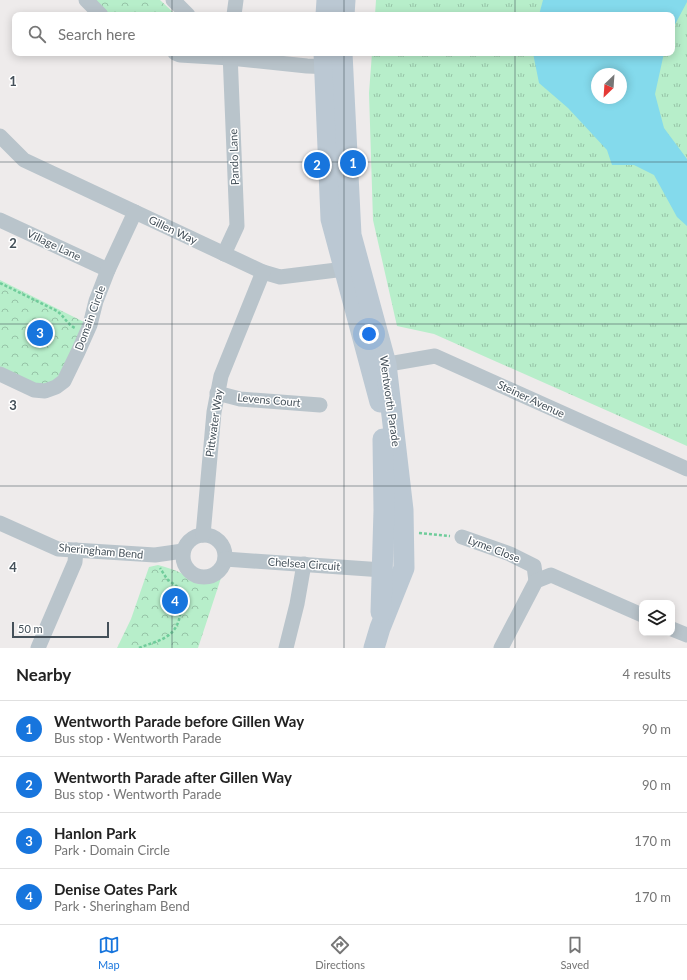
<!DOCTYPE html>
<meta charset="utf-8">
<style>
body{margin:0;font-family:Lato,sans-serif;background:#f2f2f2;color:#222}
.controls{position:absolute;right:12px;bottom:12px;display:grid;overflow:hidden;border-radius:8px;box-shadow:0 2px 10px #0003}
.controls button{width:36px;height:36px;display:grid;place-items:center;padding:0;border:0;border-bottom:1px solid #e0e0e0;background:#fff;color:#222;font:20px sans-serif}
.compass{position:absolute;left:591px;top:68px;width:36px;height:36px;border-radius:50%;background:#fff;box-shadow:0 2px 10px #0003;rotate:205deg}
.scale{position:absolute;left:12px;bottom:10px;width:97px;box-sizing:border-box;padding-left:4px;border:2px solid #445059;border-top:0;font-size:11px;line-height:14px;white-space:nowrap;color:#445059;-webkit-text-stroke:3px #fff;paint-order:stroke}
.you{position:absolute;left:369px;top:334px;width:14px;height:14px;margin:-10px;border:3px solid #fff;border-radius:50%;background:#1a73e8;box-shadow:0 0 0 6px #1a73e833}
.badge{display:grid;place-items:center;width:26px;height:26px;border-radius:50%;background:#1775dd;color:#fff;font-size:13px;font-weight:700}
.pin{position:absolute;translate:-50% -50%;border:2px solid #fff;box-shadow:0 1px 4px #0006}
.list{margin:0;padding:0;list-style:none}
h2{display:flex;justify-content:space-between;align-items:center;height:52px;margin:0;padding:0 16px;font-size:17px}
h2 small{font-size:13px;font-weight:400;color:#767676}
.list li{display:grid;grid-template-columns:26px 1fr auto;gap:12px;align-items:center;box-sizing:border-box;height:56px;padding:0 16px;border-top:1px solid #e0e0e0}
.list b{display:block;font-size:15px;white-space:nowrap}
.list p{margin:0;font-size:13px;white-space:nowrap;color:#767676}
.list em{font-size:13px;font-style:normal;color:#767676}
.icon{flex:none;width:22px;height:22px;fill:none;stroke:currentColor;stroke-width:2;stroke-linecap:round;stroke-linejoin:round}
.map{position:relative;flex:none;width:687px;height:648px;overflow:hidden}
.search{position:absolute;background:#fff;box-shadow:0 2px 10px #0003;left:12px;right:12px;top:12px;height:44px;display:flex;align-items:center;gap:10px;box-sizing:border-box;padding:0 14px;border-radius:8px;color:#767676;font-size:15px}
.sheet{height:276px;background:#fff}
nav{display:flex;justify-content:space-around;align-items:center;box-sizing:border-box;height:56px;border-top:1px solid #e0e0e0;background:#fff;font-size:11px;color:#767676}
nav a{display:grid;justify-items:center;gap:2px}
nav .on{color:#1775dd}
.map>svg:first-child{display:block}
</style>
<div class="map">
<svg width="687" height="648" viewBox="0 0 687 648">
<defs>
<pattern id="grass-tufts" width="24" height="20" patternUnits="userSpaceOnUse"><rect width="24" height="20" fill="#b7eeca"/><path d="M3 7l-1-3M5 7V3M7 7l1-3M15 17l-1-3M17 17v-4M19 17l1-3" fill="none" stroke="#96c3a7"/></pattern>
<pattern id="park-crowns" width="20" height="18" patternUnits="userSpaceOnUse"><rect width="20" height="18" fill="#b7eeca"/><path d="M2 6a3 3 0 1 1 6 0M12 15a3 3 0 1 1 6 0" fill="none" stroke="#96c3a7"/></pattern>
</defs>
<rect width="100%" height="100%" fill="#eeebeb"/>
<path fill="url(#grass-tufts)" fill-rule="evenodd" d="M376 0H687V446L434 334 397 326 373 220 369 93 372 53H672V15H375ZM597 74H621V98H597Z"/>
<g fill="url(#park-crowns)">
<path d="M95 0H160L176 15H110Z"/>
<path d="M0 280 84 322 61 374 50 384 36 385 0 368Z"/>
<path d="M158 565C165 567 173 569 179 572 199 582 198 586 221 578L198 648H117L131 619 149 567Z"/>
</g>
<g fill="#84daec" fill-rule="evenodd">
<path d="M543 0H687V2L672 30V15H539Z"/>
<path d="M533 53H664L655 94 664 128 687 159V226L677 217 654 175 634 165H612L607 150 568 108 539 83ZM597 74H621V98H597Z"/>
</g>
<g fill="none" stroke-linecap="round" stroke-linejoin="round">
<g stroke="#70cc9b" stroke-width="2.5" stroke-dasharray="3 2" stroke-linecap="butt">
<path d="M0 283 57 311C64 316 67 324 75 328"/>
<path d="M419 533 450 536"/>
<path d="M139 648C148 644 158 642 166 637 183 627 182 605 179 588L167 579 160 568"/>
</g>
<g stroke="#b9c4cb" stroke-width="15">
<path d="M86 0 101 15"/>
<path d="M173 0 188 15"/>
<path d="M234 15 236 0"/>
<path d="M175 53 180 55 230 58 307 66 334 67"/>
<path d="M0 136 24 160 263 272 280 277 353 268"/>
<path d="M0 220 108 270"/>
<path d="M224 254 237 226 230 53"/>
<path d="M377 366 435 356 687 469"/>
<path d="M0 374 34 390 45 391 56 387 64 381 78 352 90 325 96 301 108 270 135 212"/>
<path d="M217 393 240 399 320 405"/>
<path d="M0 523 58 549 155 555 183 551"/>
<circle cx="204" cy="556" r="21"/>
<path d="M203 535 214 412 221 376 263 272"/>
<path d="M462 537 510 554 534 566 536 581"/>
<path d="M225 559 383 570"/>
<path d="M672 629 687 635"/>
<path d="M38 648 75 562 76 550"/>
<path d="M286 648 297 604 304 564"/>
<path d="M501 648 536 581 551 575 642 615"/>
</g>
<g stroke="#bbc8d3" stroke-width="21">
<path d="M326 15 327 0"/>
<path d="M344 15 345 0"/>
<path d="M324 53 331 219 380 402"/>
<path d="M342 53 351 235 386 364 403 510 404 568 380 628 374 648"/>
<path d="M381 612 384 510 383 439"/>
</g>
</g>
<path fill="none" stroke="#445059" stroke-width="1" stroke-opacity="0.55" d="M172 0V15M344 0V15M515 0V15M172 53V648M344 53V648M515 53V648M0 162H687M0 324H687M0 486H687"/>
<g text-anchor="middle" stroke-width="3" stroke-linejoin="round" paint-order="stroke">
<g font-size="11" fill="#445059" stroke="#fff">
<text transform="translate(234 157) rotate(-92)" y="4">Pando Lane</text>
<text transform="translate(173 230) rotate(25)" y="4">Gillen Way</text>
<text transform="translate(54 245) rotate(25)" y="4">Village Lane</text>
<text transform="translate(90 318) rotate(-70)" y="4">Domain Circle</text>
<text transform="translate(531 399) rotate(25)" y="4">Steiner Avenue</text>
<text transform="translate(269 400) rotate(5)" y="4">Levens Court</text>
<text transform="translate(390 401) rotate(82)" y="4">Wentworth Parade</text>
<text transform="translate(214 423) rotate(-82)" y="4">Pittwater Way</text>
<text transform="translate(494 549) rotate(21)" y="4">Lyme Close</text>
<text transform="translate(101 551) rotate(5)" y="4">Sheringham Bend</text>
<text transform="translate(304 564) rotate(4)" y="4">Chelsea Circuit</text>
</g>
</g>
<g font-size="13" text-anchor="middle" font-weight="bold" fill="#445059" stroke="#fff" stroke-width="3" stroke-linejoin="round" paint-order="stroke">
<text x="13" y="86">1</text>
<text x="13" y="248">2</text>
<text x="13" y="410">3</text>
<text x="13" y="572">4</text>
</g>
</svg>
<div class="controls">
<button><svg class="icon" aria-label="layers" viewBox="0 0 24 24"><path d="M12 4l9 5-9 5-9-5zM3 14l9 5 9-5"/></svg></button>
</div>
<svg class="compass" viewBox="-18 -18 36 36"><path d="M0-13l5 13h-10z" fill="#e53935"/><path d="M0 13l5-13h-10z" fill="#767676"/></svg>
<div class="scale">50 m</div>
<div class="you"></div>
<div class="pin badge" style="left:353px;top:163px">1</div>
<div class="pin badge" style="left:317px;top:165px">2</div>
<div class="pin badge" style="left:40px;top:333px">3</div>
<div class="pin badge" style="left:175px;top:601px">4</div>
<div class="search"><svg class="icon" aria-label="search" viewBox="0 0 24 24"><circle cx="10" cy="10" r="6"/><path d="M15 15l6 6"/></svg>Search here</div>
</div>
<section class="sheet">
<h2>Nearby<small>4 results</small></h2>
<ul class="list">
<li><span class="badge">1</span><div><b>Wentworth Parade before Gillen Way</b><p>Bus stop · Wentworth Parade</p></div><em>90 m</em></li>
<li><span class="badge">2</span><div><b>Wentworth Parade after Gillen Way</b><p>Bus stop · Wentworth Parade</p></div><em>90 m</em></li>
<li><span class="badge">3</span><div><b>Hanlon Park</b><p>Park · Domain Circle</p></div><em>170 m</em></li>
<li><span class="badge">4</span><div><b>Denise Oates Park</b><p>Park · Sheringham Bend</p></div><em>170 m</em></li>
</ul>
</section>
<nav>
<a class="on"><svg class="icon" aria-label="map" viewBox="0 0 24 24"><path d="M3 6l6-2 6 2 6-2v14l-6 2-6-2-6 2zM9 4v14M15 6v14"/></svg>Map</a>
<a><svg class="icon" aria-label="directions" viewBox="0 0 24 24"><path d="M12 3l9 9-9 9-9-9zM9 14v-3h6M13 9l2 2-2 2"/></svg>Directions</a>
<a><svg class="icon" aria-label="saved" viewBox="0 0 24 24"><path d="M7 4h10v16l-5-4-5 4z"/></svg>Saved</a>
</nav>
